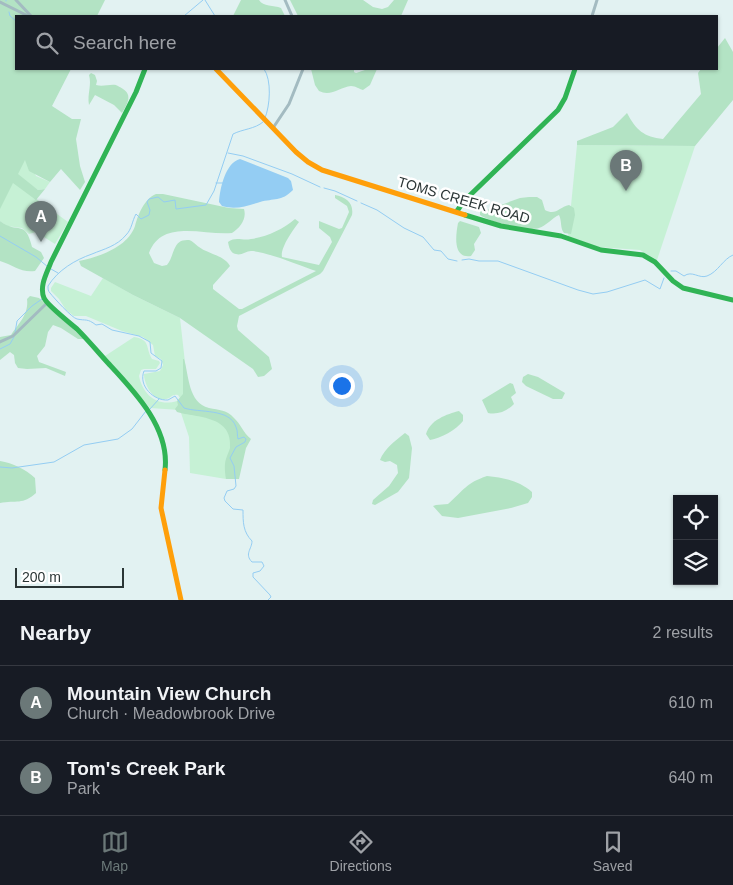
<!DOCTYPE html>
<meta charset="utf-8">
<style>
body{margin:0;font-family:Arial,sans-serif;background:#20242c;color:#f1f3f6}
.controls{position:absolute;right:15px;bottom:15px;display:grid;overflow:hidden;border-radius:0px;box-shadow:0 1px 4px #0004}
.controls button{width:45px;height:45px;display:grid;place-items:center;padding:0;border:0;border-bottom:1px solid #363941;background:#171b24;color:#f1f3f6;font:25px sans-serif}
.scale{position:absolute;left:15px;bottom:12px;width:109px;box-sizing:border-box;padding-left:5px;border:2px solid #2b3636;border-top:0;font-size:14px;line-height:18px;white-space:nowrap;color:#2b3636;-webkit-text-stroke:4px #fff;paint-order:stroke}
.you{position:absolute;left:341px;top:385px;width:18px;height:18px;margin:-12px;border:4px solid #fff;border-radius:50%;background:#1a73e8;box-shadow:0 0 0 8px #1a73e833}
.badge{display:grid;place-items:center;width:32px;height:32px;border-radius:50%;background:#6b7878;color:#fff;font-size:16px;font-weight:700}
.pin{position:absolute;translate:-50% -41px;filter:drop-shadow(0 1px 2px #0008)}
.pin::after{content:'';position:absolute;top:26px;width:18px;height:15px;background:inherit;clip-path:polygon(0 0,100% 0,50% 100%)}
.list{margin:0;padding:0;list-style:none}
h2{display:flex;justify-content:space-between;align-items:center;height:65px;margin:0;padding:0 20px;font-size:21px}
h2 small{font-size:16px;font-weight:400;color:#9ea1a6}
.list li{display:grid;grid-template-columns:32px 1fr auto;gap:15px;align-items:center;box-sizing:border-box;height:75px;padding:0 20px;border-top:1px solid #363941}
.list b{display:block;font-size:19px;white-space:nowrap}
.list p{margin:0;font-size:16px;white-space:nowrap;color:#9ea1a6}
.list em{font-size:16px;font-style:normal;color:#9ea1a6}
.icon{flex:none;width:28px;height:28px;fill:none;stroke:currentColor;stroke-width:2;stroke-linecap:round;stroke-linejoin:round}
.map{position:relative;flex:none;width:733px;height:600px;overflow:hidden}
.search{position:absolute;background:#171b24;box-shadow:0 1px 4px #0004;left:15px;right:15px;top:15px;height:55px;display:flex;align-items:center;gap:12px;box-sizing:border-box;padding:0 18px;border-radius:0px;color:#9ea1a6;font-size:19px}
.sheet{height:215px;background:#171b24}
nav{display:flex;justify-content:space-around;align-items:center;box-sizing:border-box;height:70px;border-top:1px solid #363941;background:#171b24;font-size:14px;color:#9ea1a6}
nav a{display:grid;justify-items:center;gap:2px}
nav .on{color:#6b7878}
.map>svg:first-child{display:block}
</style>
<div class="map">
<svg width="733" height="600" viewBox="0 0 733 600">
<rect width="100%" height="100%" fill="#e2f2f2"/>
<g fill="#c6f1d5">
<path d="M0 127 22 147 36 176 50 182 45 189 38 190 32 186 13 182 68 222 55 244 36 232 29 234 22 228 7 226 0 221Z"/>
<path d="M577 145 695 146 657 260 640 250 598 247 568 236Z"/>
<path d="M103 278 133 295 180 318 189 398 182 401 178 395C171 394 172 398 166 399 153 402 144 384 144 374L160 371 163 365 161 359 155 356 153 345 143 337 122 331 86 316H74L66 310 59 299 51 291V288L55 282 91 296Z"/>
<path d="M134 337C151 340 145 347 152 359L159 361 160 363 156 369H144L141 370 139 376C143 395 157 407 177 401L181 407 221 418 234 442 226 479 190 473 189 437 180 410 150 408 105 356Z"/>
</g>
<g fill="#b3e3c4">
<path d="M0 0H105L97 16H16V69H71L52 106 72 119H81L76 139 80 166 85 182 80 190 61 169 50 182 29 171 25 160 18 174 38 190 45 189 36 200 13 183 0 209Z"/>
<path d="M241 0H259C263 7 274 5 281 8L285 16H233Z"/>
<path d="M290 0H363L373 7 382 9 388 7 394 0H408L401 16H298Z"/>
<path d="M725 38 733 52V100L695 146 577 145V141L613 127 627 113C636 130 644 137 663 139L701 94 698 73 701 69H717V48Z"/>
<path d="M311 69H354V72L356 73 368 69H377L370 85 363 90C359 89 356 86 351 86 340 87 331 97 319 91L315 85Z"/>
<path d="M91 73 95 75 97 81 96 85C103 87 109 84 116 85 116 85 122 88 123 89 133 95 127 105 122 113L114 105 95 95 89 105C87 94 92 85 89 75Z"/>
<path d="M156 194H163L229 208 244 209C247 219 240 228 232 233 205 236 162 218 149 253L154 263 162 266 167 265C173 258 173 245 181 241 183 240 187 240 189 240 193 241 196 245 199 247 208 254 224 255 230 266L213 285V289L239 309H242L316 271C301 266 265 251 251 251 246 251 241 256 236 254 230 253 229 247 228 242 236 236 242 241 251 239 267 237 283 229 295 219L299 222C293 230 280 248 282 257L319 265 332 242 330 237 319 228V221L339 229 342 228 349 212 347 206 335 198V195C346 197 354 203 352 215L323 271 320 274 239 316 237 326 238 330 269 357 272 369 264 376 258 377 253 369 180 318 133 295 81 266 79 261C99 257 128 247 135 226 138 215 144 199 156 194Z"/>
<path d="M529 197H537L542 200 545 210C556 216 559 207 569 205L574 208 575 215 571 234 564 233C560 228 562 221 559 215 552 218 546 226 539 228 527 232 490 222 480 215V211L487 210 520 198Z"/>
<path d="M0 221C18 235 25 218 32 247L41 252 44 258 35 271C21 273 13 265 0 261Z"/>
<path d="M460 221 479 227 481 233 474 244 475 250 471 256C452 259 456 234 458 223Z"/>
<path d="M30 296 39 298 84 339H78L61 328 53 325 48 332 45 346 37 356 39 362 66 372 65 376 46 368 27 369 18 368 15 363 14 355 10 352 0 360V337L11 335C19 323 29 314 27 299Z"/>
<path d="M183 359H184C189 375 188 403 209 408 219 410 227 410 234 418 241 424 243 433 251 439L246 448 239 479H226C225 473 224 465 226 459 227 455 229 452 230 448 233 415 197 418 177 412L175 409 178 405 177 401 183 394Z"/>
<path d="M528 374 538 377 565 393 562 399H553L526 386 522 382 523 377Z"/>
<path d="M510 383 513 384 516 393 511 397 514 404C507 411 498 415 488 413L482 400Z"/>
<path d="M459 411 463 415V421C456 430 441 438 430 440L426 434C430 420 447 414 459 411Z"/>
<path d="M405 433 409 436 412 448 409 478 398 492 375 505 372 504 373 500 389 486 398 473 397 465 390 461 385 462 380 460C384 449 396 440 405 433Z"/>
<path d="M0 461C13 463 25 469 35 478L36 493C23 505 16 500 0 503Z"/>
<path d="M487 476C504 478 518 480 532 492V497L528 503 511 508 458 518 442 516 433 506 436 505 448 504C464 490 466 483 487 476Z"/>
</g>
<path fill="#94cdf3" d="M240 159 288 178 291 181 293 190C281 202 274 198 260 202 246 206 236 210 222 206L219 202C220 189 225 163 240 159Z"/>
<g fill="none" stroke-linecap="round" stroke-linejoin="round">
<g stroke="#94cdf3" stroke-width="1">
<path d="M6 0V1"/>
<path d="M205 0 215 16"/>
<path d="M9 12 10 16 16 21"/>
<path d="M184 16 203 0"/>
<path d="M264 69C272 80 270 106 265 118"/>
<path d="M263 122C255 129 243 129 233 134L214 191 206 205 176 209 175 200 164 202 158 197 149 199 147 202 150 210 149 215 141 219 136 214C132 221 132 229 126 235 117 246 104 249 92 254 75 260 58 270 48 286 48 289 48 291 50 293 54 298 72 318 77 319 86 321 87 318 96 325L102 324 112 330 139 336 150 342 151 353 162 361 161 368 156 371H144C138 386 154 401 168 400L175 396 184 408C199 413 230 408 236 427 238 431 237 436 238 439L244 437 246 439 245 442 236 447 230 458 234 466 236 486 234 489 227 491 224 498 225 501 233 509 243 510C243 522 243 532 252 541 252 549 244 554 252 562H262L264 566 260 571 253 573V577L270 595 271 597 268 600"/>
<path d="M228 153 243 156 292 174 320 187"/>
<path d="M216 183H223"/>
<path d="M324 188 335 191 357 201"/>
<path d="M361 203 377 210 404 228 423 237 434 250 441 251 448 259 457 261"/>
<path d="M0 236 36 257 48 267"/>
<path d="M462 260 469 259 479 261H498L578 290 593 294 607 292 645 280 660 289 664 278"/>
<path d="M51 269 58 273"/>
<path d="M671 271H676L684 276C692 270 699 279 707 276 718 272 723 259 733 255"/>
<path d="M15 333 17 321 32 306 42 299"/>
<path d="M0 349 10 344 14 337"/>
<path d="M150 409 159 399"/>
<path d="M0 467 12 468 54 462 84 445 118 439 132 429 146 411"/>
</g>
<g stroke="#a3bbc1" stroke-width="3">
<path d="M16 0 31 16"/>
<path d="M285 0 292 16"/>
<path d="M0 2 28 16"/>
<path d="M592 16 597 0"/>
<path d="M273 128 289 104 303 69"/>
<path d="M0 342 13 336 47 303"/>
</g>
<g stroke="#30b455" stroke-width="5">
<path d="M145 69 136 92 51 262C47 273 39 286 44 298 47 305 70 323 77 329 88 340 98 352 108 363 135 392 170 428 165 470"/>
<path d="M457 211 464 201 558 110 565 98 575 69"/>
<path d="M465 215 501 226 561 236 601 250 643 255 655 262 673 281 683 288 733 300"/>
</g>
<g stroke="#ff9f0a" stroke-width="5">
<path d="M216 69 296 152 308 162 322 170 465 215"/>
<path d="M165 470 161 508 181 600"/>
</g>
</g>
<g text-anchor="middle" stroke-width="5" stroke-linejoin="round" paint-order="stroke">
<g font-size="14" fill="#2b3636" stroke="#fff">
<text transform="translate(464 200) rotate(16)" y="5">TOMS CREEK ROAD</text>
</g>
</g>
</svg>
<div class="controls">
<button><svg class="icon" aria-label="locate" viewBox="0 0 24 24"><circle cx="12" cy="12" r="6"/><path d="M12 2v4M12 18v4M2 12h4M18 12h4"/></svg></button>
<button><svg class="icon" aria-label="layers" viewBox="0 0 24 24"><path d="M12 4l9 5-9 5-9-5zM3 14l9 5 9-5"/></svg></button>
</div>
<div class="scale">200 m</div>
<div class="you"></div>
<div class="pin badge" style="left:41px;top:242px">A</div>
<div class="pin badge" style="left:626px;top:191px">B</div>
<div class="search"><svg class="icon" aria-label="search" viewBox="0 0 24 24"><circle cx="10" cy="10" r="6"/><path d="M15 15l6 6"/></svg>Search here</div>
</div>
<section class="sheet">
<h2>Nearby<small>2 results</small></h2>
<ul class="list">
<li><span class="badge">A</span><div><b>Mountain View Church</b><p>Church · Meadowbrook Drive</p></div><em>610 m</em></li>
<li><span class="badge">B</span><div><b>Tom's Creek Park</b><p>Park</p></div><em>640 m</em></li>
</ul>
</section>
<nav>
<a class="on"><svg class="icon" aria-label="map" viewBox="0 0 24 24"><path d="M3 6l6-2 6 2 6-2v14l-6 2-6-2-6 2zM9 4v14M15 6v14"/></svg>Map</a>
<a><svg class="icon" aria-label="directions" viewBox="0 0 24 24"><path d="M12 3l9 9-9 9-9-9zM9 14v-3h6M13 9l2 2-2 2"/></svg>Directions</a>
<a><svg class="icon" aria-label="saved" viewBox="0 0 24 24"><path d="M7 4h10v16l-5-4-5 4z"/></svg>Saved</a>
</nav>
